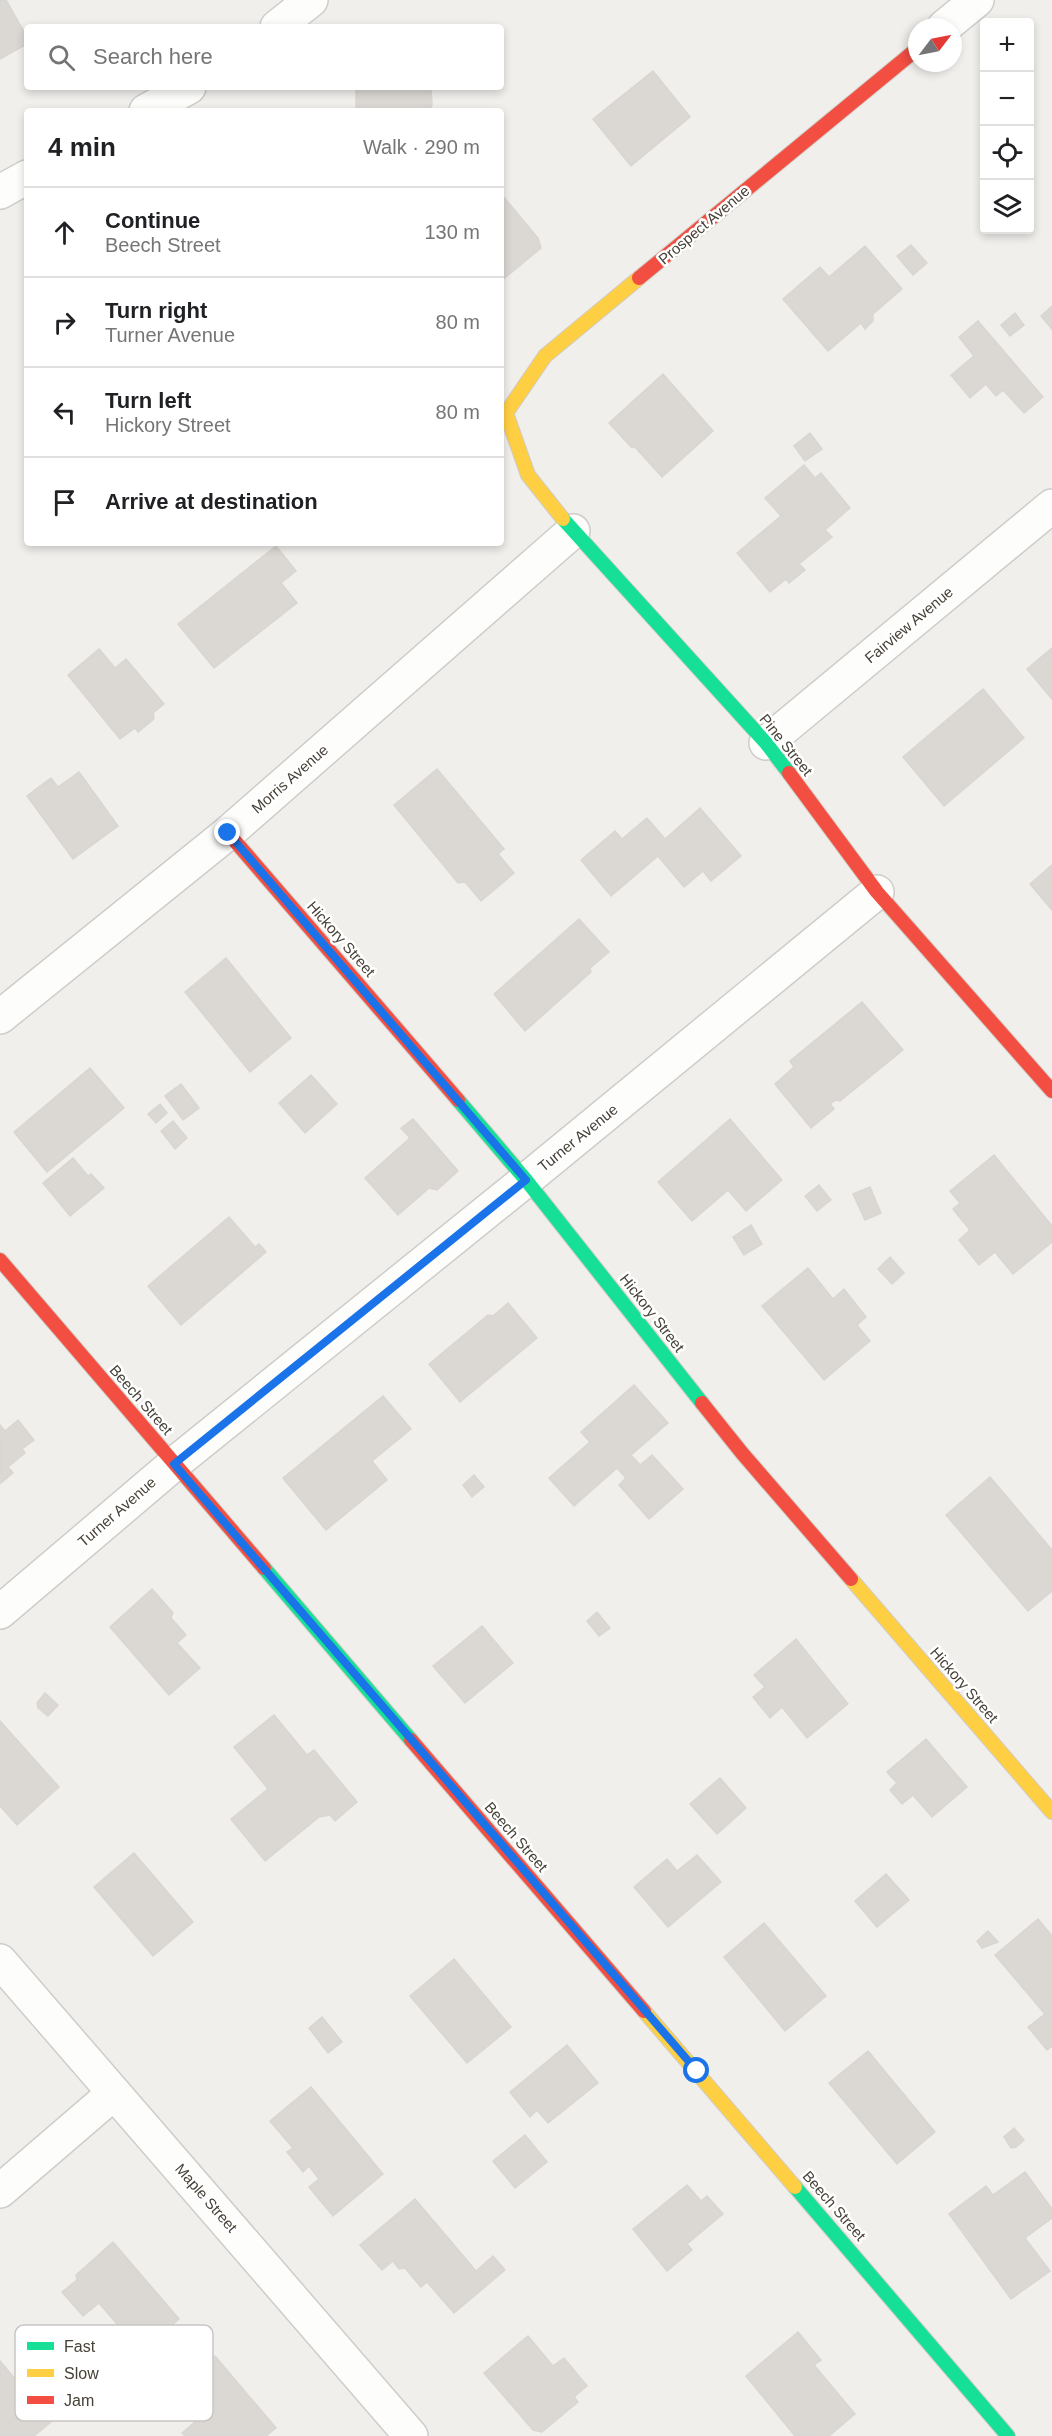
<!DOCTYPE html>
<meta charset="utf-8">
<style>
body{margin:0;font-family:Arial,sans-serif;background:#f6f6f6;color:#202124}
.controls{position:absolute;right:18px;top:18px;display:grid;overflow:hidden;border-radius:6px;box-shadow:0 3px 9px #0003}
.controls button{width:54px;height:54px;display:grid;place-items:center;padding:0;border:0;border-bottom:2px solid #e0e0e0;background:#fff;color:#202124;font:30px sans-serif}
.compass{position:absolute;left:908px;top:18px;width:54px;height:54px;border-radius:50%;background:#fff;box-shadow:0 3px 9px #0003;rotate:58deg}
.stop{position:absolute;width:18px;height:18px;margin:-14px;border:4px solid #1a73e8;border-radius:50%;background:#fff}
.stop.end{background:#1a73e8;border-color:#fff;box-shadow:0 2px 6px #0008}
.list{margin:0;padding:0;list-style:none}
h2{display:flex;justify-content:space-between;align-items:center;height:78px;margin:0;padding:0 24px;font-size:26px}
h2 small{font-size:20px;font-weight:400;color:#757577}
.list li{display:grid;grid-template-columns:39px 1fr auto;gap:18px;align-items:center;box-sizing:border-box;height:90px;padding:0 24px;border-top:2px solid #e0e0e0}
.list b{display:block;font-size:22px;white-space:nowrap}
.list p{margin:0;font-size:20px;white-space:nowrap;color:#757577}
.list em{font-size:20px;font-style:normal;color:#757577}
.icon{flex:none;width:33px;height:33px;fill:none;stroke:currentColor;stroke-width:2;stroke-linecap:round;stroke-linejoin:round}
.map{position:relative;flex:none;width:1052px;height:2436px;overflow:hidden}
.search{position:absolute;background:#fff;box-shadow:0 3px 9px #0003;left:24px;top:24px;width:480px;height:66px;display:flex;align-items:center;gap:15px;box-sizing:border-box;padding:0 21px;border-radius:6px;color:#757577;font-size:22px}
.panel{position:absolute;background:#fff;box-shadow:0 3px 9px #0003;left:24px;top:108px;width:480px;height:438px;border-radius:6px}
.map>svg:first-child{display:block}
</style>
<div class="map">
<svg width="1052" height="2436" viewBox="0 0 1052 2436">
<rect width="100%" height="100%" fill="#f1efec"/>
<g fill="#dbd8d4" stroke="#d9d6d2" stroke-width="1.5">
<path d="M0 0H6L27 37V44L0 59Z"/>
<path d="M653 71 690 117 631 166 593 119Z"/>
<path d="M356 87H431L432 105 430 111H358L356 108Z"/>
<path d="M502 195 538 238 541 248 501 281Z"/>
<path d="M911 245 927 263 913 275 897 256Z"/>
<path d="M865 246 902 289 873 314V321L865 329 861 323 828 351 783 299 820 267 829 277Z"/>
<path d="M1052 306V329L1041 316Z"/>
<path d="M1015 313 1024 325 1010 336 1001 325Z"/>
<path d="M978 321 1043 397 1024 413 1003 390 996 396 986 384 970 398 951 375 974 356 959 337Z"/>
<path d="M663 374 713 431 662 477 634 446 632 448 609 423Z"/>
<path d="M810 433 822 449 805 461 794 446Z"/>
<path d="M804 465 815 478 821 473 850 508 825 530 832 537 799 564 805 570 789 583 786 579 770 592 737 553 781 516 765 498Z"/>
<path d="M276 546 296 571 281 583 297 603 214 668 178 624Z"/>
<path d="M1052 648V699L1027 669Z"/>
<path d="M99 649 115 668 126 659 164 704 153 713 154 719 138 732 135 728 120 739 68 675Z"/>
<path d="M983 689 1024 738 944 806 903 757Z"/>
<path d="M437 769 504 849 498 854 514 873 481 901 465 882 458 883 394 805Z"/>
<path d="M79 772 118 826 73 859 27 796 51 778 58 787Z"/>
<path d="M700 808 741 856 711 881 703 871 684 887 658 856 611 896 581 860 615 831 622 839 647 818 665 839Z"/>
<path d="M1052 865V910L1030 884Z"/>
<path d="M579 919 609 952 590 968 591 972 525 1031 494 994Z"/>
<path d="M226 958 291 1038 250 1072 185 992Z"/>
<path d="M862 1002 903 1050 840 1101 836 1100 830 1104 834 1109 811 1128 775 1084 794 1067 790 1061Z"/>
<path d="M90 1068 124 1108 47 1172 14 1132Z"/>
<path d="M311 1075 337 1104 305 1133 279 1103Z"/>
<path d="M181 1084 199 1108 183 1120 165 1096Z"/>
<path d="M160 1104 167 1113 156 1123 148 1114Z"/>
<path d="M413 1119 458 1171 437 1190 429 1188 398 1215 365 1178 410 1138 401 1128Z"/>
<path d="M730 1119 782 1180 746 1211 728 1190 692 1221 658 1182Z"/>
<path d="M173 1121 187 1138 175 1149 161 1131Z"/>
<path d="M994 1155 1052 1226V1242L1013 1274 995 1252 979 1265 959 1240 970 1230 953 1209 960 1203 950 1191Z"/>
<path d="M73 1158 88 1176 91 1174 104 1188 70 1216 43 1183Z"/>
<path d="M819 1185 831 1200 817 1211 805 1196Z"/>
<path d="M870 1187 881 1213 865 1220 853 1194Z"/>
<path d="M229 1217 255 1247 259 1244 266 1252 181 1325 148 1286Z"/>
<path d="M751 1225 762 1244 744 1255 733 1237Z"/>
<path d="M890 1257 904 1273 892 1284 878 1269Z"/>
<path d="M808 1268 833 1299 844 1289 866 1317 857 1325 870 1341 824 1380 762 1306Z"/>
<path d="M508 1303 537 1338 460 1402 429 1364 488 1315 493 1316Z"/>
<path d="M634 1385 668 1423 631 1455 640 1465 652 1455 683 1489 649 1519 619 1485 626 1478 617 1468 574 1506 549 1478 590 1442 581 1432Z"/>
<path d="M383 1396 411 1429 372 1461 387 1480 326 1530 283 1478Z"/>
<path d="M18 1420 34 1440 22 1449 25 1453 8 1467 13 1473 1 1483 0 1425 5 1431Z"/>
<path d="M474 1475 484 1487 472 1497 463 1485Z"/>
<path d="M990 1477 1052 1550V1591L1028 1611 946 1515Z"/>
<path d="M152 1589 173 1613 171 1618 186 1635 177 1643 200 1668 169 1695 110 1627Z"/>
<path d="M597 1612 610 1628 599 1636 587 1621Z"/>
<path d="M482 1626 513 1663 465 1703 433 1666Z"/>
<path d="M796 1639 848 1704 807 1738 782 1707 770 1718 753 1697 765 1687 754 1675Z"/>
<path d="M45 1693 58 1705 48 1716 38 1708 37 1703Z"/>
<path d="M274 1715 307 1755 314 1750 357 1802 335 1821 330 1815 319 1817 265 1861 231 1819 268 1789 234 1747Z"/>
<path d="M0 1721 59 1787 17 1825 0 1806Z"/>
<path d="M926 1739 967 1787 932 1817 913 1795 902 1804 890 1790 897 1783 887 1772Z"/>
<path d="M720 1778 746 1808 717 1834 690 1804Z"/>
<path d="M134 1853 193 1922 153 1956 94 1887Z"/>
<path d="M697 1855 721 1882 668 1927 634 1887 667 1859 677 1871Z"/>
<path d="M886 1874 909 1900 877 1927 855 1901Z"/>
<path d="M1038 1919 1052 1936V2046L1047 2050 1028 2027 1045 2014 995 1955Z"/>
<path d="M764 1923 826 1996 785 2031 724 1957Z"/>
<path d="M988 1931 998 1942 982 1948 977 1941Z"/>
<path d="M454 1959 511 2027 467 2063 410 1996Z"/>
<path d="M322 2017 342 2042 328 2053 309 2028Z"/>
<path d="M567 2045 598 2083 548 2123 537 2110 530 2117 510 2092Z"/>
<path d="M868 2051 935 2132 897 2164 829 2083Z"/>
<path d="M311 2087 383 2174 333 2216 309 2187 319 2179 309 2166 303 2172 287 2152 293 2148 270 2121Z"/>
<path d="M1014 2128 1024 2140 1016 2147 1011 2148 1004 2137Z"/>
<path d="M525 2135 547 2162 515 2188 493 2161Z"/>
<path d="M1025 2172 1052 2209V2218L1025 2238 1050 2271 1011 2299 949 2214 986 2186 993 2195Z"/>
<path d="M687 2185 701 2201 707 2196 723 2214 687 2244 692 2250 667 2271 633 2229Z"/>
<path d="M415 2199 476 2271 493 2256 505 2270 454 2313 427 2282 421 2287 405 2268 399 2269 393 2261 382 2270 360 2245Z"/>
<path d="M113 2242 179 2319 141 2352 99 2303 83 2316 62 2292 77 2280 76 2275Z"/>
<path d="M798 2332 821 2360 814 2365 855 2414 829 2436H795L746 2376Z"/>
<path d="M528 2336 553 2366 564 2358 587 2386 574 2397 578 2402 542 2432 533 2430 484 2373Z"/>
<path d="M215 2356 276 2428 266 2436H185L182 2433 195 2422 171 2394Z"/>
<path d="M0 2361 51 2422 34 2436H0Z"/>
</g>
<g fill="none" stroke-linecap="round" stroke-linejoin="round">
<defs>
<g id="street">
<path d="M277 27 311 0"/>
<path d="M944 27 977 0"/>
<path d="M146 111 189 87"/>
<path d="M0 192 27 177"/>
<path d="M766 743 1052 506"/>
<path d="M0 1017 228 833 573 531"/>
<path d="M0 1612 174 1464 526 1180 877 892"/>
<path d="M0 1961 411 2436"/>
<path d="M0 2191 114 2093"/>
</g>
<g id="fast">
<path d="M563 519 766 743 789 773"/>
<path d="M458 1100 526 1180 702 1403"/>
<path d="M264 1568 411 1740"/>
<path d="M795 2187 1008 2436"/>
</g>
<g id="slow">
<path d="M563 519 528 475 506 413 545 356 639 278"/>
<path d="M851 1579 1052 1812"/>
<path d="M644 2011 795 2187"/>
</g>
<g id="jam">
<path d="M639 278 917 49"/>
<path d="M789 773 877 892 1052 1091"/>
<path d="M228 833 458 1100"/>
<path d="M0 1260 264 1568"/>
<path d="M702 1403 742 1453 851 1579"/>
<path d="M411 1740 644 2011"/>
</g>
</defs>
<use href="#street" stroke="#cfcdc9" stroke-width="36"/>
<use href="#fast" stroke="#d0ccc3" stroke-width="16"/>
<use href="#slow" stroke="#d0ccc3" stroke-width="16"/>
<use href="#jam" stroke="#d0ccc3" stroke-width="16"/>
<use href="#street" stroke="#fdfdfc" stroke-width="33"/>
<use href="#fast" stroke="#16e098" stroke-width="14"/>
<use href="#slow" stroke="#ffcf43" stroke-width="14"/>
<use href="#jam" stroke="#f24e42" stroke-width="14"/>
</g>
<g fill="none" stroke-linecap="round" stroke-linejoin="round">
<path stroke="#1a73e8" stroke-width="8" d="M228 833 526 1180 174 1464 697 2071"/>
</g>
<g text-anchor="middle" stroke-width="5" stroke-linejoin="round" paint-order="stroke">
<g font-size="15" fill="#474137" stroke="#fff">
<text transform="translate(704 225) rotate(-40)" y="5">Prospect Avenue</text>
<text transform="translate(909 625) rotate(-40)" y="5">Fairview Avenue</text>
<text transform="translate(786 745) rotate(51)" y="5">Pine Street</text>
<text transform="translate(290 779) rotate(-41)" y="5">Morris Avenue</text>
<text transform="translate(341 939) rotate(49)" y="5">Hickory Street</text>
<text transform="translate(578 1138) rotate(-39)" y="5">Turner Avenue</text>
<text transform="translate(652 1313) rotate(52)" y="5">Hickory Street</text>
<text transform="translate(141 1400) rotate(49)" y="5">Beech Street</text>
<text transform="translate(117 1512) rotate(-41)" y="5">Turner Avenue</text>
<text transform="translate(964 1685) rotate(49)" y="5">Hickory Street</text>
<text transform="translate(516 1837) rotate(49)" y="5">Beech Street</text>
<text transform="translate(206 2198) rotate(49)" y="5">Maple Street</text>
<text transform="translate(834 2206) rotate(49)" y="5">Beech Street</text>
</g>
</g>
<rect x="15" y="2325" width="198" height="96" rx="9" fill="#fff" stroke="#c8c6c3" stroke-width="1.5"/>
<rect x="27" y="2342" width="27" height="8" fill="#16e098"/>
<rect x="27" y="2369" width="27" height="8" fill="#ffcf43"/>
<rect x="27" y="2396" width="27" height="8" fill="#f24e42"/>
<g font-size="16" fill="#474137">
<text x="64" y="2352">Fast</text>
<text x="64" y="2379">Slow</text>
<text x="64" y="2406">Jam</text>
</g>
</svg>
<div class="controls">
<button>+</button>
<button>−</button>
<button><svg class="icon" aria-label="locate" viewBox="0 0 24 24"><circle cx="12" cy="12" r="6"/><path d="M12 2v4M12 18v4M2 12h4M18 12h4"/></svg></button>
<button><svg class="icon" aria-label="layers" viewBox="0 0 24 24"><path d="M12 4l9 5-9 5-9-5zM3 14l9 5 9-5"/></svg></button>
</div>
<svg class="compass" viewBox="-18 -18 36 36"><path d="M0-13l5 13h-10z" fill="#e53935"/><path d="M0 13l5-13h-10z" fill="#757577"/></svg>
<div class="stop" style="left:697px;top:2071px"></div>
<div class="stop end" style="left:228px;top:833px"></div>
<div class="search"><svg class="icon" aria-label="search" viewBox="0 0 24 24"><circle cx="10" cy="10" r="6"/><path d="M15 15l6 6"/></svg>Search here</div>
<section class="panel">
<h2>4 min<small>Walk · 290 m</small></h2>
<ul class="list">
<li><svg class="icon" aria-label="ahead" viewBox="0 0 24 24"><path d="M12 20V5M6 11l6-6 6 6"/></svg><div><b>Continue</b><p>Beech Street</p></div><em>130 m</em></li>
<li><svg class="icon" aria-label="right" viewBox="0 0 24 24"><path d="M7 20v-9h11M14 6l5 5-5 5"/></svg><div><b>Turn right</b><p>Turner Avenue</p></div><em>80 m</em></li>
<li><svg class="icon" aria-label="left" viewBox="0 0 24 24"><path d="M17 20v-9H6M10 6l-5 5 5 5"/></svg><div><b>Turn left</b><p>Hickory Street</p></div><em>80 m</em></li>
<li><svg class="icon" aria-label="arrive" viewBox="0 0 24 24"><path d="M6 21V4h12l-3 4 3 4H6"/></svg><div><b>Arrive at destination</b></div></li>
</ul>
</section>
</div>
